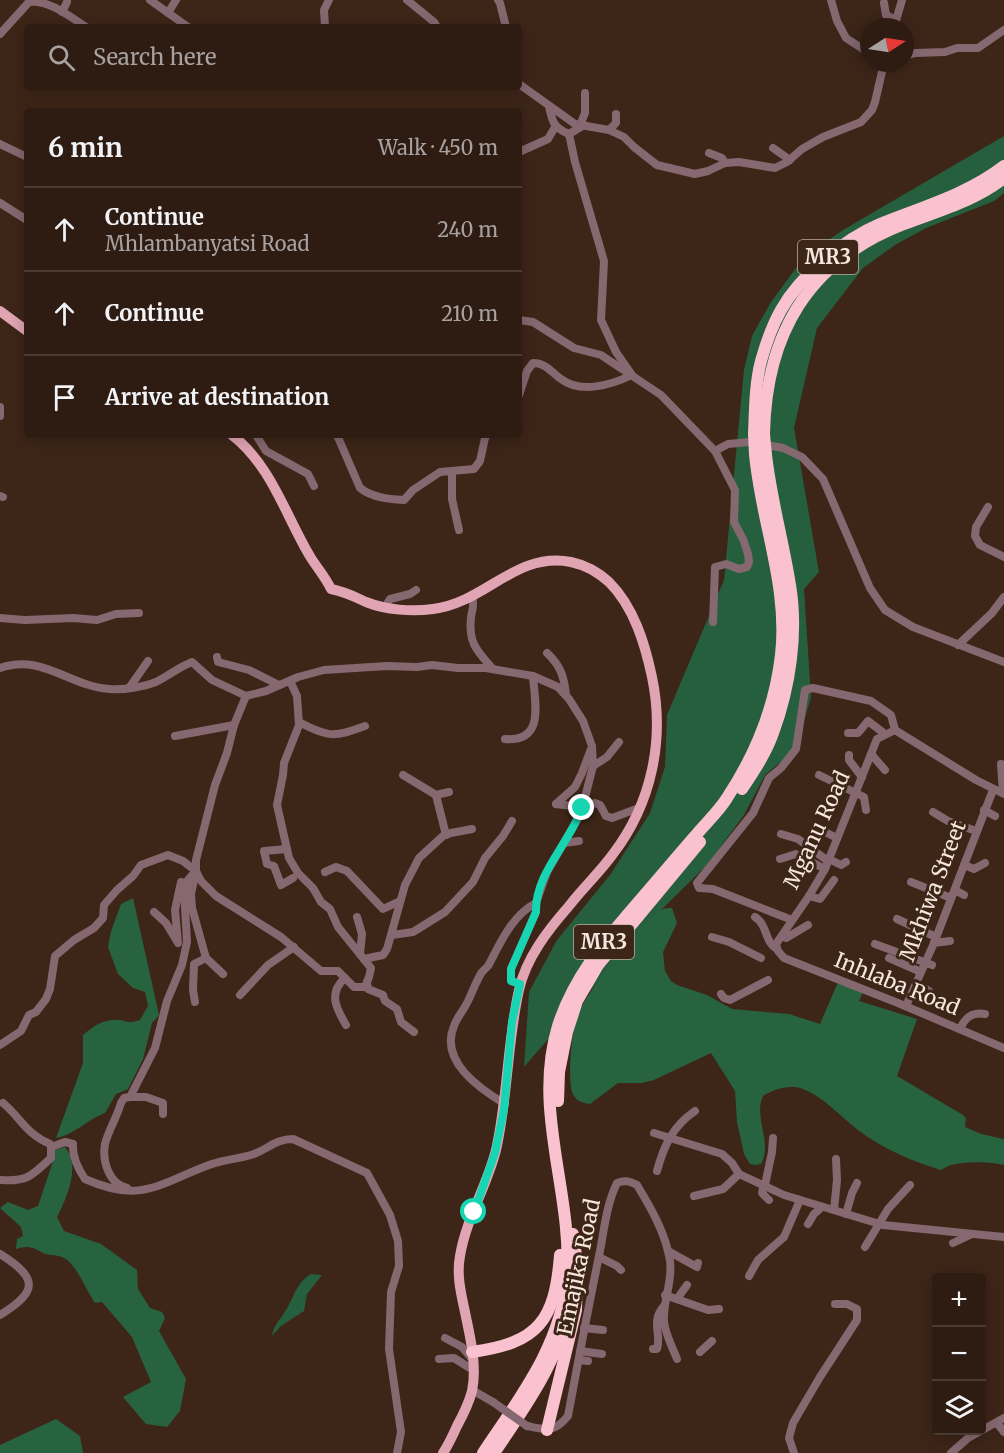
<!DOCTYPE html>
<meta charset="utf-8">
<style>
body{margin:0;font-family:Merriweather,serif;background:#36251b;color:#f1f3f6}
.controls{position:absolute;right:18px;bottom:18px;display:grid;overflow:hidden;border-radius:6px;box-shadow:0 3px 15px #0003}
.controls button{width:54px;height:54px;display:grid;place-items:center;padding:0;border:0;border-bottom:2px solid #493a32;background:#2e1c12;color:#f1f3f6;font:30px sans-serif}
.compass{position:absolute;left:860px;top:18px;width:54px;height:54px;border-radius:50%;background:#2e1c12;box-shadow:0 3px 15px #0003;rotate:78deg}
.stop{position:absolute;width:18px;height:18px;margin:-14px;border:4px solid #16d5b3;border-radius:50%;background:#fff}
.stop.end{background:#16d5b3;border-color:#fff;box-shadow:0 2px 6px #0008}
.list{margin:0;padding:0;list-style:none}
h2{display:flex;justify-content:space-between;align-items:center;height:78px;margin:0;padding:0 24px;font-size:26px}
h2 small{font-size:20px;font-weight:400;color:#a7a19f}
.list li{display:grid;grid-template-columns:39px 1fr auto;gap:18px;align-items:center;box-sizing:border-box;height:84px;padding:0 24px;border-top:2px solid #493a32}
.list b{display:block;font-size:22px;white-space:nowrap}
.list p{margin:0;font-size:20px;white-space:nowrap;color:#a7a19f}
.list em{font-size:20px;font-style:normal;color:#a7a19f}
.icon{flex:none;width:33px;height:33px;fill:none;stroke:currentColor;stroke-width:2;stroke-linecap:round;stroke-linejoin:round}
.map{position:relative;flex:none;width:1004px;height:1453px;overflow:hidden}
.search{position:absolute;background:#2e1c12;box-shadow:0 3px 15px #0003;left:24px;top:24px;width:498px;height:66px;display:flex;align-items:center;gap:15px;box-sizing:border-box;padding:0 21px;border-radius:6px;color:#a7a19f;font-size:22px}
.panel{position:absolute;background:#2e1c12;box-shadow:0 3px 15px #0003;left:24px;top:108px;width:498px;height:330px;border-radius:6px}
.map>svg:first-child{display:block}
</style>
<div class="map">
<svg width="1004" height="1453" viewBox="0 0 1004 1453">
<rect width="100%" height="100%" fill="#3d2518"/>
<g fill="#265f3d">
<path d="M1004 136V193L994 201 926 228 895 245 863 268 817 328 794 428 819 572 804 589 811 697 796 749 765 775 744 815 708 864 656 915 524 1067 529 992 557 940 610 875 650 813 665 767 667 715 724 580 744 370 752 336 771 302 805 256 843 230Z"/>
<path d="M311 1274 322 1275 307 1294 304 1311 281 1326 272 1336C275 1322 279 1322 286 1310 294 1297 296 1283 311 1274Z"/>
</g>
<g fill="#286340">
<path d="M133 898 159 1015 152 1023 143 1059 128 1089 116 1094 105 1113C88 1119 74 1135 56 1138L83 1063V1035C93 1027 101 1020 115 1020 127 1019 125 1025 140 1020L148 1006 145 992 133 988 118 974 108 947 111 931 121 904Z"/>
<path d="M672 908 677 923 663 952 665 971 671 981 677 985 707 995 732 1009 789 1014 820 1024 839 980 863 992 859 1001 917 1019 897 1076 963 1115 966 1118 965 1127 981 1134 1004 1139V1165C990 1161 952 1160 941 1170 912 1161 883 1149 858 1130 841 1117 824 1097 803 1089 791 1084 773 1089 763 1096 753 1118 773 1142 761 1164L755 1165 750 1164 744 1154 737 1122 735 1091 711 1053 654 1080 642 1083H618L590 1104C584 1103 578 1102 574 1096 566 1086 572 1028 577 1015 586 994 644 917 663 909 666 908 669 908 672 908Z"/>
<path d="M65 1147C81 1166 67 1197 57 1217L64 1231 101 1244 137 1270 138 1289 150 1308 162 1312 165 1318 159 1331 186 1379 180 1411 167 1427 146 1424 123 1397 151 1382 132 1337 102 1302 95 1303C86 1290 78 1268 66 1259 59 1254 50 1256 43 1253 33 1247 28 1245 16 1249L17 1239 23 1236 21 1227 0 1208 8 1202 28 1210 38 1206 54 1158 55 1150Z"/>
<path d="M56 1419 80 1436 83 1453H0V1445Z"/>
</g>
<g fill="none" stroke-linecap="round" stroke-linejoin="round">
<g stroke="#856870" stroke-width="8">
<path d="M150 0 188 27"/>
<path d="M407 0 434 22 437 27"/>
<path d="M498 0 500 3 506 27"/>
<path d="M831 0 837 21 846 38 869 53"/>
<path d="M884 3 886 15 896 20"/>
<path d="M62 12 67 2"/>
<path d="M168 13 176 0"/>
<path d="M325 27 324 10 329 0"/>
<path d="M894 27 902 0"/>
<path d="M0 34 29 2C50 0 69 16 86 27"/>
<path d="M905 56 915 53 945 52 957 48H978L1004 30"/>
<path d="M519 84 575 124 609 130 624 137 634 147 657 165 695 174 708 171 725 163 739 162 775 168 787 162 802 149 823 137 861 122 872 110 875 102 884 63"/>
<path d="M549 106C552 122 554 128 569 134"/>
<path d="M580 125 585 113V93"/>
<path d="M609 130 616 123V114"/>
<path d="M0 144 27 157"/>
<path d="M773 148 790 160"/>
<path d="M519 152 548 139 555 127"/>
<path d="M709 153 722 158 725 163"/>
<path d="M0 203 27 220"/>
<path d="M519 320 533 322 574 348 601 355 661 395 715 451 735 490 734 522 743 539 748 554 749 562 747 567 739 569 726 564 715 567 713 622"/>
<path d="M519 395 527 371 533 363C546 363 551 372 561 379 581 394 611 385 632 375L616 352 601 320 604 261 575 162 569 134 584 125"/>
<path d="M0 416V407"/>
<path d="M256 435 266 451 308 474 314 486"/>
<path d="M337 435 360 488C373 498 389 499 404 500L413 490 440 472 474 469 480 461 485 438 487 435"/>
<path d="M715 451 728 444 750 442 783 448 802 457 823 479 870 588 885 610 913 627 1004 662"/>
<path d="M452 471V499L459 530"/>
<path d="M0 496 3 497"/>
<path d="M988 507 976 527 975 536 980 545 1004 557"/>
<path d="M472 598C475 605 472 609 471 617 468 643 477 651 493 669"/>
<path d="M385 607 390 599 410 594 416 590"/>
<path d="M0 618 25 620 73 618 97 620 116 614 139 613"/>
<path d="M958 645 992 613 1004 597"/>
<path d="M547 653C561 666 564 677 566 695"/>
<path d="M217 657 218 662 249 670 279 685"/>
<path d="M0 668C42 653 70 687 110 689 124 690 143 687 156 682 168 676 179 667 192 662L212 680 246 696"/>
<path d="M129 688 148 661"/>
<path d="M299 722C329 738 334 737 365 726"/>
<path d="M895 730 877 739 825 869 809 896 776 944 778 951 784 958 898 1003 1004 1048"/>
<path d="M848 733H858L868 721 885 734"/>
<path d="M175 736 234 725"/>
<path d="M505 739C545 742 535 704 533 676"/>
<path d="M871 754 885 770"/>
<path d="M849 755V760L862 777"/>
<path d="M1001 764 1003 793"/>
<path d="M593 766 607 757 619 742"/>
<path d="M403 775 436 795 449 792"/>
<path d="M819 775 864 797 866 810"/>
<path d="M436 795 446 835"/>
<path d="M556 804 575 787 582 773 591 749"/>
<path d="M556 804 572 806 585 798"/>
<path d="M582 808 595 803 600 805 606 816 612 818 639 808"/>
<path d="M984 810 995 816"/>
<path d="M933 812 948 821 976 831"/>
<path d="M827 833 837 838"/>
<path d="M781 834 798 839 828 861"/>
<path d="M564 843 579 841"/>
<path d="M287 849 264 851 267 864 274 866 281 885 293 878"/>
<path d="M780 859 796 854 825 869"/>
<path d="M829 859 841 865 846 862"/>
<path d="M964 865 974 869 985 863"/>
<path d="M325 872 336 867 347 871 383 909 400 901"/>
<path d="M911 882 951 898"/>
<path d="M955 890 964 895"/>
<path d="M809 896 820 899 834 880"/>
<path d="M154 912 166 923 178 943 175 910 181 882"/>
<path d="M357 917 362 934 360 954"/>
<path d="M755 917C768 925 764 942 777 949"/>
<path d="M897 919 936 937"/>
<path d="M792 920 713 889 699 888 697 883 753 813 769 778 781 768 796 749 805 690 813 688 871 701 891 715 895 730 976 780 1004 794"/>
<path d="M392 935 413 932 445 912 473 882 485 858 503 836 512 821"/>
<path d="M782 936 786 938 808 925"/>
<path d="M712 937 729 942 761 958"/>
<path d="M934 943 950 941"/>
<path d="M875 944 932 965"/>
<path d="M889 958 921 972"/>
<path d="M364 959 383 955 387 949 405 885 419 858 443 836 451 833 472 829"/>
<path d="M223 974 206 958 192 908 191 894 196 871V860L215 785 227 753 234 725 246 696 266 691 298 677 324 670 387 666 417 667 432 665 458 668H486L533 676 558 687 569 699 583 721 592 746 593 766 581 813 547 872 536 903V912L511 969V981L520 984"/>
<path d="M345 978C328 993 336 1008 346 1025"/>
<path d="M367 982 368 989 383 995 385 1001 397 1009 401 1022 414 1032"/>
<path d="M914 988H924L929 991"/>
<path d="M721 994 724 998 730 1000 768 980"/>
<path d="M240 995 268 965 294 947"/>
<path d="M195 1002 193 990 194 964 206 958"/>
<path d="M906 1006 934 943 993 790"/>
<path d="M960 1029C965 1017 972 1012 985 1014"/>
<path d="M0 1045 21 1031 29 1015 36 1012 46 999 50 989 55 956 74 940 94 928 103 918 104 905 117 890 133 876 141 865 168 855 183 861 196 871 201 881 216 896 281 937 321 971H338L354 987H365L369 977 371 968 338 927 330 909 321 902 313 888 298 873 289 858 277 805 283 775 284 763 299 725 297 696 290 681"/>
<path d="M130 1097H146L163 1103V1114"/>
<path d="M3 1103C22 1119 25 1133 50 1144L51 1147"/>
<path d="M505 1104C480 1089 439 1061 454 1026 457 1017 464 1010 468 1001 473 991 476 981 482 972L488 966C500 944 512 915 536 903"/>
<path d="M654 1133 722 1154 732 1163 739 1174 784 1195 883 1225 1004 1237"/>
<path d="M657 1171C664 1145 673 1126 695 1111"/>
<path d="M0 1180C28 1182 31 1176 51 1158V1147L65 1142 73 1144C72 1156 79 1170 85 1179 141 1204 158 1184 209 1165 225 1159 240 1159 254 1154 268 1149 276 1139 293 1139L367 1173 390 1215 398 1241 399 1266 391 1292 389 1349 401 1432 397 1453"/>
<path d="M764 1184 762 1193 769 1200"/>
<path d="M765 1185 772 1152 773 1138"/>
<path d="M127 1188C109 1184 102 1161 105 1144 108 1131 117 1117 121 1103L124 1098 130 1097 155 1048 167 1001 182 965 187 942 184 890 188 880 195 872"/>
<path d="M694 1196 723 1189 739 1174"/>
<path d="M834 1210 837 1180 836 1159"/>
<path d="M846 1214 852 1193 857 1183"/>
<path d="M808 1224 814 1214 822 1207"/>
<path d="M953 1243 972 1234"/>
<path d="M865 1247 888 1209 910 1185"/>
<path d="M668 1251 697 1267 698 1263"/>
<path d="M0 1254C38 1278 39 1291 0 1315"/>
<path d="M599 1257 617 1266 621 1270"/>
<path d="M749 1276 758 1260 784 1237 800 1200"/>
<path d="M665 1295 708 1310 719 1309"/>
<path d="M677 1299 687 1285"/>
<path d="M584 1328 603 1330"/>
<path d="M445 1338 462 1347 472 1359"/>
<path d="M653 1349H657C662 1334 650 1322 664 1306"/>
<path d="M580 1351 602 1354"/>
<path d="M700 1352 712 1341"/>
<path d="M439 1359 454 1358 473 1370"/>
<path d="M579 1360 588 1361"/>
<path d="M472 1390 493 1402"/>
<path d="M997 1423 1004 1432"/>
<path d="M527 1426C547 1430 554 1433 568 1416 578 1362 588 1309 599 1256 604 1232 606 1205 617 1183 625 1180 630 1181 637 1185 651 1208 666 1234 670 1261 673 1281 663 1300 664 1320 664 1332 673 1348 677 1359"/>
<path d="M794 1453 789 1438 793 1423 820 1377 857 1320V1309L847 1304H835"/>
<path d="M951 1453 968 1438 1004 1418"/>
</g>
<g stroke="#e0a4b3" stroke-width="10">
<path d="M0 311 27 331"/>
<path d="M232 435C272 466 286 517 311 558 318 569 326 578 331 589 346 592 353 596 366 602 386 610 412 612 433 609 485 603 516 551 571 562 585 565 598 572 609 582 634 607 645 644 652 677 665 739 652 803 613 854 600 872 583 888 569 906 548 930 526 958 519 990 507 1043 508 1097 496 1150 487 1186 466 1219 460 1256 456 1277 462 1297 466 1317 471 1340 477 1368 472 1391 469 1403 463 1415 457 1426 453 1435 449 1444 443 1453"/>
</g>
<g stroke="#fac1cf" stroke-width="12">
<path d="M754 434C755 410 755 384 761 361 766 343 772 326 781 310 800 276 844 239 880 224 922 207 968 194 1004 166"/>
<path d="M764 434C766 334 808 261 904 224 938 211 975 201 1004 178"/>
<path d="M742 789C754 771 766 753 773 733 790 687 798 633 790 585 783 541 771 499 766 455"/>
<path d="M558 1101 559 1072 567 1032 577 1001 598 965 700 842"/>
<path d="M573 1234 576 1255 574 1280"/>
<path d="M472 1352C539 1343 555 1320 560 1255"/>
<path d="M547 1430 576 1310 577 1271"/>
<path d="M483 1453C519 1399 562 1344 567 1277 573 1192 532 1111 558 1026 573 979 603 943 635 906 655 883 675 859 696 835 706 823 719 811 727 798 756 754 775 707 781 655 789 586 761 522 755 454"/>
<path d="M494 1453C526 1406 561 1357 571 1300"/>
</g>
<path stroke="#856870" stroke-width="8" d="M493 1402 527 1426"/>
<g stroke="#fac1cf" stroke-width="12">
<path d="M754 434 755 454"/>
<path d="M764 434 766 455"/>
</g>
</g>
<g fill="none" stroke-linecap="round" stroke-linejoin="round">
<path stroke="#16d5b3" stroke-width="8" d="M474 1212 495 1153 504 1109 512 1022 520 984 511 981V969L536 912C535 873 570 843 582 808"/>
</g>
<g text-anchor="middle" stroke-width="6" stroke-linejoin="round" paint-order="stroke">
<g fill="#3d2518" stroke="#beaca2" stroke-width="1.5">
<rect x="798" y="240" width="60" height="34" rx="4.5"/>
<rect x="574" y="925" width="60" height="34" rx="4.5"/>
</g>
<g font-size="20" font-weight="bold" fill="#f6e6dd">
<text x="828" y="264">MR3</text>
<text x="604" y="949">MR3</text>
</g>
<g font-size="21" fill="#f6e6dd" stroke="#3d2518">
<text transform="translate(817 830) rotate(-65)" y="7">Mganu Road</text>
<text transform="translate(933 891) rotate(-69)" y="7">Mkhiwa Street</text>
<text transform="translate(897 984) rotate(22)" y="7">Inhlaba Road</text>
<text transform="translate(579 1267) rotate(-78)" y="7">Emajika Road</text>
</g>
</g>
</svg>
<div class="controls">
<button>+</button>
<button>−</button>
<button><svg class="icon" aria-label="layers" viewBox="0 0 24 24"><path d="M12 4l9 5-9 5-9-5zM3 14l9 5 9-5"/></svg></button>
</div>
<svg class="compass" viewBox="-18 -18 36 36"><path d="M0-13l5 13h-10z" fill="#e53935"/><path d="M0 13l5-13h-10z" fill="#a7a19f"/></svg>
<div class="stop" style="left:474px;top:1212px"></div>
<div class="stop end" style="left:582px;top:808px"></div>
<div class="search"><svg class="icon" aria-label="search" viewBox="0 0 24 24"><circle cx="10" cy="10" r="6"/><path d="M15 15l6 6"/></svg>Search here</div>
<section class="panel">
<h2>6 min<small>Walk · 450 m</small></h2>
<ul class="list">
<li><svg class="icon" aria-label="ahead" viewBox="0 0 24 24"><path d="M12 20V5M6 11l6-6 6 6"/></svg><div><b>Continue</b><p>Mhlambanyatsi Road</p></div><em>240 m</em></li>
<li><svg class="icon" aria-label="ahead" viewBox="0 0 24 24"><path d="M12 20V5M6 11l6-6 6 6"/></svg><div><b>Continue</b></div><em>210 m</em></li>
<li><svg class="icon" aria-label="arrive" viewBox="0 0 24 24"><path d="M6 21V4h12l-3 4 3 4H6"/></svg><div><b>Arrive at destination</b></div></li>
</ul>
</section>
</div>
